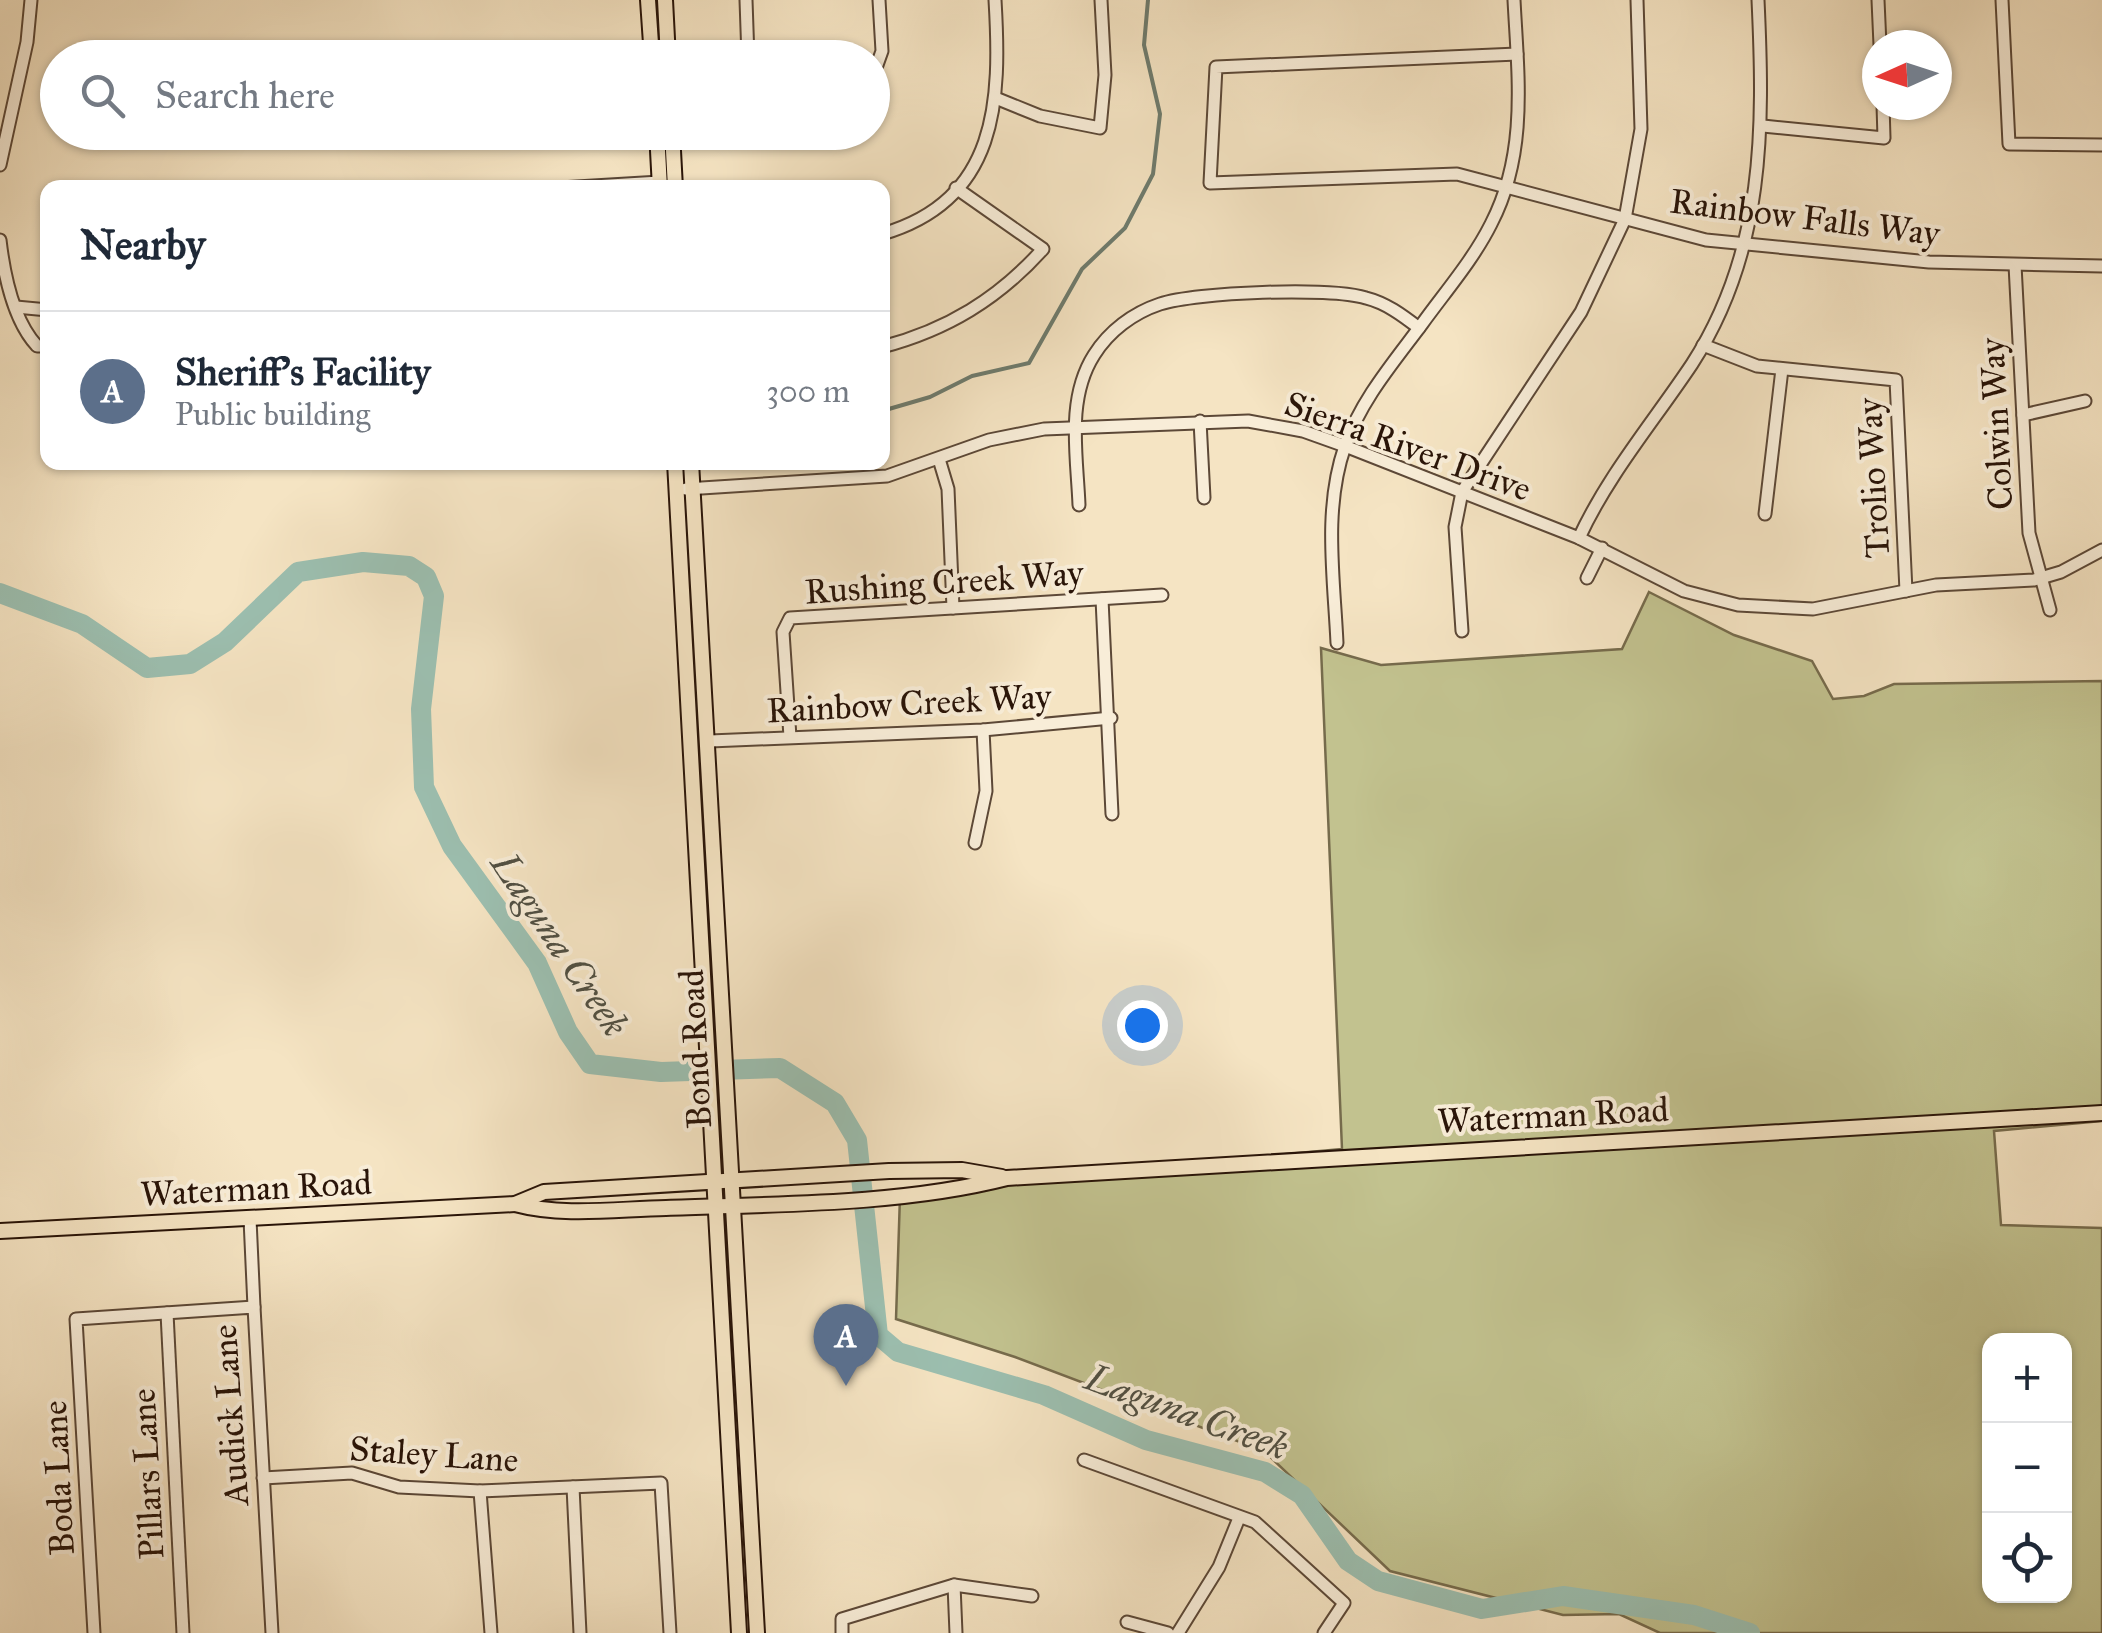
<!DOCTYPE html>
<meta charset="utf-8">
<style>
body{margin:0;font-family:"IM FELL Great Primer",serif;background:#f6f6f7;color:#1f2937}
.controls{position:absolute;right:30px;bottom:30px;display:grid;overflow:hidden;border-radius:20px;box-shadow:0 2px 8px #0004}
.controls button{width:90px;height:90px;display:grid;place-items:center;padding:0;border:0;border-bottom:2px solid #e0e1e3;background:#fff;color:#1f2937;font:50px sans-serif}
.compass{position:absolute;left:1862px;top:30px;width:90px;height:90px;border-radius:50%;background:#fff;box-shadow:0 2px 8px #0004;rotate:267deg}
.you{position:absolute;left:1142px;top:1025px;width:35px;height:35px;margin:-25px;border:8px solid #fff;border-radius:50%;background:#1a73e8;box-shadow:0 0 0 15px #1a73e833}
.badge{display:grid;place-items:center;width:65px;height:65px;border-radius:50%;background:#111827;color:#fff;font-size:32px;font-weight:700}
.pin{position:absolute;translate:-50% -82px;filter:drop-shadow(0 2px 5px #0008)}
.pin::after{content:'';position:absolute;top:52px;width:35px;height:30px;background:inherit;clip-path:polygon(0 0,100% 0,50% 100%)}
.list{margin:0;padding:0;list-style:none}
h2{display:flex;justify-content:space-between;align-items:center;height:130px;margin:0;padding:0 40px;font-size:42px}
h2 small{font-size:32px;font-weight:400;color:#747a83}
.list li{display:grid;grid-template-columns:65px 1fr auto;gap:30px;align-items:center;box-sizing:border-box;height:160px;padding:0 40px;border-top:2px solid #e0e1e3}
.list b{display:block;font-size:38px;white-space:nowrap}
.list p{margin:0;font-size:32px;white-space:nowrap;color:#747a83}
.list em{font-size:32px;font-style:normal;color:#747a83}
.icon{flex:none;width:55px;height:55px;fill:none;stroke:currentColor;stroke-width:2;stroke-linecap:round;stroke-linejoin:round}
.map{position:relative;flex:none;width:2102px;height:1633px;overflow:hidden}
.search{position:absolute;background:#fff;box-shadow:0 2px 8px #0004;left:40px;top:40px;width:850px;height:110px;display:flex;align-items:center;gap:25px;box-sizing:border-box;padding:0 35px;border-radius:55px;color:#747a83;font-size:38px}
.panel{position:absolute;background:#fff;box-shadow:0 2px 8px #0004;left:40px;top:180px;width:850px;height:290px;border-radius:20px}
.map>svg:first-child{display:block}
</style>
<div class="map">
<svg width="2102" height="1633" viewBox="0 0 2102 1633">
<rect width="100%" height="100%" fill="#f5e4c3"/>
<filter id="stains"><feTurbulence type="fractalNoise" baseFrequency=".002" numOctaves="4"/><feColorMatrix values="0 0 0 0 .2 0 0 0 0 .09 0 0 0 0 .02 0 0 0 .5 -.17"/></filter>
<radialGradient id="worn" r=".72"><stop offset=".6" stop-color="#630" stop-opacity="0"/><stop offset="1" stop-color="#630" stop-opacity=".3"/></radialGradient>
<path fill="#c2c28f" stroke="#766b4c" stroke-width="2.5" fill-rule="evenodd" d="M1649 592 1734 635 1812 661 1833 699 1864 696 1894 684 2102 681V1121L1994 1131 2001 1225 2102 1228V1633H1660L1619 1614 1563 1615 1390 1571 1264 1451 1015 1357 896 1319 900 1196 1046 1176 1342 1149 1321 648 1381 665 1622 649ZM1990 1340H2064V1596H1990Z"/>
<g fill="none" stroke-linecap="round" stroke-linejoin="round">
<path stroke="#6e7b6d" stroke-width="4" d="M882 411 930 397 972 376 1029 363 1082 269 1125 228 1153 174 1160 114 1144 45 1148 0"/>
<path stroke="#9cbfb0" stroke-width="20" d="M0 593 82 624 147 668 190 664 225 642 298 572 363 562 409 566 426 577 434 596 421 709 424 787 452 846 537 963 568 1032 590 1064 661 1072 780 1068 835 1103 857 1140 878 1335 898 1352 1044 1395 1146 1440 1265 1472 1302 1495 1348 1561 1378 1581 1482 1609 1563 1596 1694 1615 1750 1633"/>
<defs>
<g id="minor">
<path d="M746 0 748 58"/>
<path d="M1878 0 1880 45"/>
<path d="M2002 0 2009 144 2102 145"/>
<path d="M1517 54 1216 67 1210 183 1457 174 1706 240 1929 262 2102 266"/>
<path d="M872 79 882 51 879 0"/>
<path d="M998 99 1040 116 1100 128 1105 75 1101 0"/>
<path d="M1763 126 1884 138 1883 105"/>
<path d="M672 140 809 132"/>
<path d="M0 165 27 42 31 0"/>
<path d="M560 188 660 182"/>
<path d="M882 234C999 200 1001 100 995 0"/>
<path d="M0 240C4 274 13 320 37 346H48"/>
<path d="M2015 265 2029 533 2050 610"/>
<path d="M16 307 48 310"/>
<path d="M1703 345 1757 366 1896 380 1906 591"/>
<path d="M882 347C947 330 998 299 1043 249L956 188"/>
<path d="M2023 415 2085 401"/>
<path d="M1200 421 1204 498"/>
<path d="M939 459 948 489 953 608"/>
<path d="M686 489 887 476 989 440 1044 429 1248 421 1303 431 1345 446 1579 538 1684 591 1738 605 1813 609 1936 585 2034 580 2061 572 2102 550"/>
<path d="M1079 505C1077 455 1066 399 1094 355 1109 331 1133 313 1160 304 1196 292 1329 287 1366 298 1386 303 1402 315 1419 328"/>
<path d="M1765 514 1782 369"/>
<path d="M1579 538C1608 475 1654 421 1692 364 1765 251 1764 128 1758 0"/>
<path d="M1587 578 1602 548"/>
<path d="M1102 599 1112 814"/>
<path d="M1462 631 1455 527 1462 492 1581 312 1625 219 1641 129 1637 0"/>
<path d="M1337 643C1334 577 1323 509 1345 446 1361 400 1393 363 1422 324 1445 292 1473 260 1491 224 1528 153 1518 77 1514 0"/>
<path d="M790 737 783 632 790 618 1162 595"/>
<path d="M710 741 983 730 1111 718"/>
<path d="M975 843 986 791 983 730"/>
<path d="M250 1219 254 1307"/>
<path d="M167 1313 183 1633"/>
<path d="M1084 1460 1255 1522 1344 1603 1324 1633"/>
<path d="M263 1478 352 1473 399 1487 480 1491 661 1483 670 1633"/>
<path d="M573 1487 580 1633"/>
<path d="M480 1491 491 1633"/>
<path d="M954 1585 956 1633"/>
<path d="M1127 1622 1168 1633"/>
<path d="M94 1633 76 1319 254 1307 272 1633"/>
<path d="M842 1633V1619L954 1585 1032 1596"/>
<path d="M1178 1633 1219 1567 1239 1518"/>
</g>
<g id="major">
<path d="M648 0 652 58"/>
<path d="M665 0 668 58"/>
<path d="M657 132 660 188"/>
<path d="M672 132 675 188"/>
<path d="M675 462 739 1633"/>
<path d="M691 462 757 1633"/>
<path d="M515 1204C564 1217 616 1209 666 1208 776 1204 901 1205 1007 1178L2102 1113"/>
<path d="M0 1231 515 1204 544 1192 889 1171 962 1170 1002 1177"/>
</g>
</defs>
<use href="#minor" stroke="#5c4837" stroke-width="15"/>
<use href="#major" stroke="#291408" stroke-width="18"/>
<use href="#minor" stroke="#f8edd8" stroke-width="11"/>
<use href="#major" stroke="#f5e4c3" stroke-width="14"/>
</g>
<g text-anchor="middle" stroke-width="8" stroke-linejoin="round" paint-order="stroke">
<g font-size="35" fill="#291408" stroke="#f8edd8">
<text transform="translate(1805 217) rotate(7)" y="12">Rainbow Falls Way</text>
<text transform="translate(1996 424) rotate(-93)" y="12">Colwin Way</text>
<text transform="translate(1408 446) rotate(20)" y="12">Sierra River Drive</text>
<text transform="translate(1873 478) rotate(-93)" y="12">Trolio Way</text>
<text transform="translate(944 582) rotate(-4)" y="12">Rushing Creek Way</text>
<text transform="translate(909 703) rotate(-3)" y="12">Rainbow Creek Way</text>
<text transform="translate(695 1049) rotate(-93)" y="12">Bond Road</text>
<text transform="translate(1553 1115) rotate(-3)" y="12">Waterman Road</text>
<text transform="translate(256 1188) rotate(-3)" y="12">Waterman Road</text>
<text transform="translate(230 1415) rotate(-94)" y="12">Audick Lane</text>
<text transform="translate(434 1454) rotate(4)" y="12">Staley Lane</text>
<text transform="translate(147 1474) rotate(-93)" y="12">Pillars Lane</text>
<text transform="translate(58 1478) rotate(-93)" y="12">Boda Lane</text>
</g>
<g font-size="38" font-style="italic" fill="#515043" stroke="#f8edd8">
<text transform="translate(560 944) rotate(56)" y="13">Laguna Creek</text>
<text transform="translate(1187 1412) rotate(20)" y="13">Laguna Creek</text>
</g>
</g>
<rect width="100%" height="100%" filter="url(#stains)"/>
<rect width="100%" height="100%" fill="url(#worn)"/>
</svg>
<div class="controls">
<button>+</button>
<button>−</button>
<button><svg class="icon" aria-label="locate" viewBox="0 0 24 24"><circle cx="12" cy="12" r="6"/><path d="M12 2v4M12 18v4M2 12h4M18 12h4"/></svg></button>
</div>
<svg class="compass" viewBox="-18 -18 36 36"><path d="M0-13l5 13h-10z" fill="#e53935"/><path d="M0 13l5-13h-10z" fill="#747a83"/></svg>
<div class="you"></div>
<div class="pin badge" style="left:846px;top:1386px;background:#5c6f8a">A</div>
<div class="search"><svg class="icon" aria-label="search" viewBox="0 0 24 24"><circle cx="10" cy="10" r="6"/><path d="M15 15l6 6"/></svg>Search here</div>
<section class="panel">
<h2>Nearby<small></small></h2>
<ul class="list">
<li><span class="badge" style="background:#5c6f8a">A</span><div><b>Sheriff's Facility</b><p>Public building</p></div><em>300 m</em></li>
</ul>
</section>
</div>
